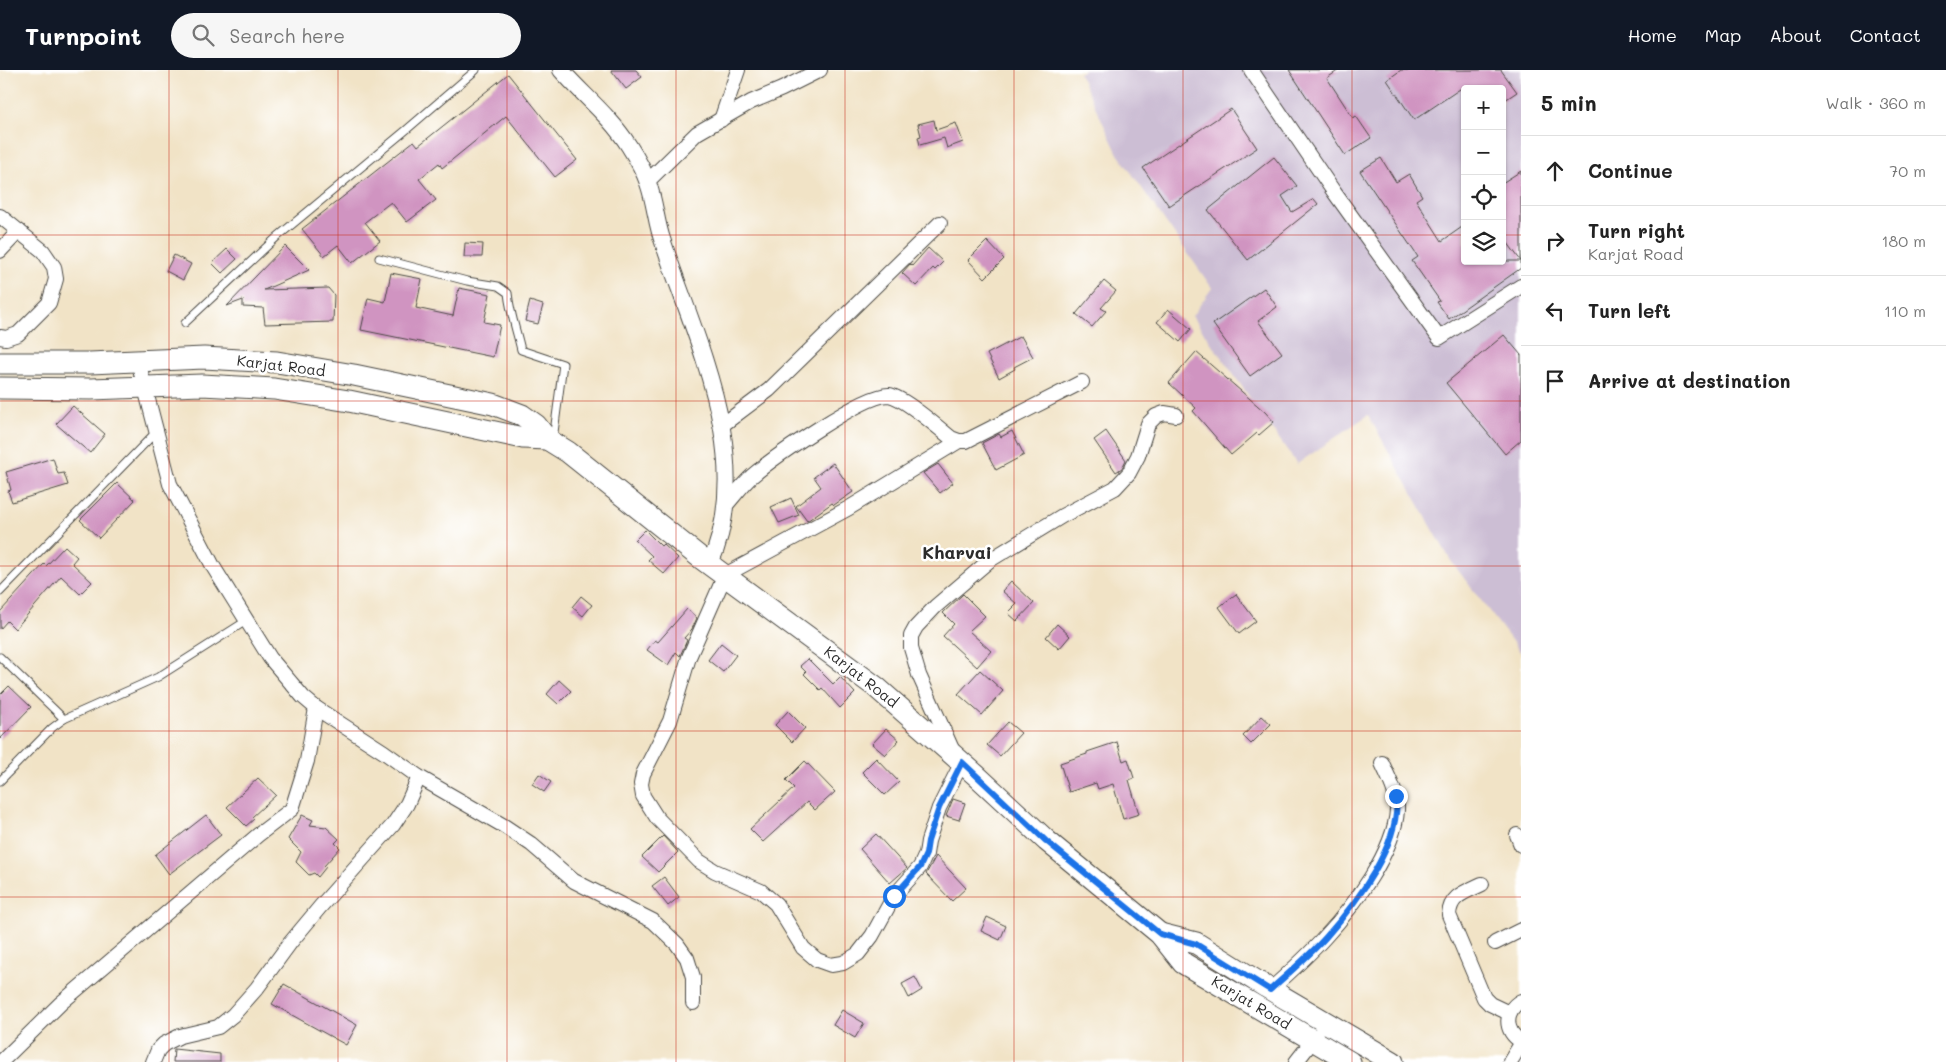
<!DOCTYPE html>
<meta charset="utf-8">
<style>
body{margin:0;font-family:Mali,sans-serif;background:#f6f6f6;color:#222}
.controls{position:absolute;right:15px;top:15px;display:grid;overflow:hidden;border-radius:5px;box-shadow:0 1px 4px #0004}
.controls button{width:45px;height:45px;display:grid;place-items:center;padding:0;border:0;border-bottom:1px solid #e0e0e0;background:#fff;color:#222;font:25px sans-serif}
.stop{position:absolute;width:15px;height:15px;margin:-11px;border:4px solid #1a73e8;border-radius:50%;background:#fff}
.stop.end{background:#1a73e8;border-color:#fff;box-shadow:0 1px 5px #0008}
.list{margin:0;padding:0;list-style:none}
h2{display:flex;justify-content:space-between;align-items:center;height:65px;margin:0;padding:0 20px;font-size:21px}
h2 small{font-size:16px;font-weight:400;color:#767676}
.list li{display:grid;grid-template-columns:32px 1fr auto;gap:15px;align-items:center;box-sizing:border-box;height:70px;padding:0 20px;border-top:1px solid #e0e0e0}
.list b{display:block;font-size:19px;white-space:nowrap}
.list p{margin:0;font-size:16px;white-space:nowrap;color:#767676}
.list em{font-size:16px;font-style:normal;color:#767676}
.icon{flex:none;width:28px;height:28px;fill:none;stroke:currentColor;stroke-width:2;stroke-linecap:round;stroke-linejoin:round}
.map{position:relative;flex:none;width:1521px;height:992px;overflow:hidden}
header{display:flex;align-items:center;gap:30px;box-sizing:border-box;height:70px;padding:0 25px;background:#111827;color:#fff}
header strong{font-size:24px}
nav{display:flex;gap:28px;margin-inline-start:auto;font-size:18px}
.search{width:350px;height:45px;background:#f6f6f6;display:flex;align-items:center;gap:12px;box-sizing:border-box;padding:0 18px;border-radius:28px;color:#767676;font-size:19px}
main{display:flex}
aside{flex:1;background:#fff}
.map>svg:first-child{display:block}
</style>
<header>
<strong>Turnpoint</strong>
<div class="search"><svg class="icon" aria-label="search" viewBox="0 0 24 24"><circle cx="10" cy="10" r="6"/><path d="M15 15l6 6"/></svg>Search here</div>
<nav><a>Home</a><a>Map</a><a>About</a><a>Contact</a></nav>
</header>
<main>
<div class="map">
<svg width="1521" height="992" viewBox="0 0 1521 992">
<rect width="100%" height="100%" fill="#fff"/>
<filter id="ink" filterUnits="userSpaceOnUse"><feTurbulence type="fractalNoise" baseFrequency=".02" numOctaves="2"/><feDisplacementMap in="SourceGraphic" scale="10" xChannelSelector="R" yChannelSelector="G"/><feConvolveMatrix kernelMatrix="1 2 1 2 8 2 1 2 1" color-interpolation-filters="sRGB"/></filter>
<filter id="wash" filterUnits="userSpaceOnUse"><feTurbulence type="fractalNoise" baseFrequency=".0096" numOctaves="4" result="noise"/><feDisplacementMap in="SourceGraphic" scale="20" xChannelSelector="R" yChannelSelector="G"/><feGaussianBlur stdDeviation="1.12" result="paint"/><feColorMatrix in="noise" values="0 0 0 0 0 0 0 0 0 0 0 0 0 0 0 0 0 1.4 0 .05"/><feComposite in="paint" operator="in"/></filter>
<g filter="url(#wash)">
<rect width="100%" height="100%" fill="#f1e3c6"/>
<path fill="#ccbed4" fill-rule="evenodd" d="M1085 0H1521V583L1451 491 1368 345 1297 394 1192 246 1212 218 1118 84 1079 3ZM1465 19H1502V191H1465Z"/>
<g id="blocks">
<g fill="#d094c1">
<path d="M611 0H636L642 7 626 19Z"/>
<path d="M1289 0H1339L1327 8 1353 48 1356 46 1371 68 1345 85Z"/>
<path d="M1401 0H1501L1517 22 1502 32V19H1460L1414 50 1387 10Z"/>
<path d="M508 4 577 90 555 107 506 46 442 98 439 93 419 109 436 130 407 152 391 132 365 152 380 171 352 193 338 175 324 186 302 159 414 71 418 76Z"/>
<path d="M1231 39 1257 78 1169 136 1143 98Z"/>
<path d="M934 50 936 60 956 53 963 72 947 78 944 68 920 75 918 67 921 66 918 54Z"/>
<path d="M1274 87 1297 116 1282 126 1292 142 1314 129 1318 134 1248 190 1208 140Z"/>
<path d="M1381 88 1396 112 1409 104 1422 126 1416 130 1442 171 1465 155V191H1521L1502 165V113L1521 101V198L1449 249 1437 232 1440 231 1412 191 1418 187 1360 101Z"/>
<path d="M987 171 1004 189 985 208 968 190Z"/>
<path d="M465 173 483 174 482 187H464Z"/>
<path d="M285 176 309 200 264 220 328 218 334 225 333 252 265 254 263 238 243 237V230L227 236Z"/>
<path d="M928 178 943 192 935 200 933 198 916 216 902 203 910 194 912 196Z"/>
<path d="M227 179 237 189 222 203 212 193Z"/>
<path d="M174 185 191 194 183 210 166 201Z"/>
<path d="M391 203 422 209 416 238 453 246 459 218 490 224 484 252 500 255 493 287 361 260 368 228 385 232Z"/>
<path d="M1104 211 1116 221 1101 238 1106 241 1092 257 1076 244Z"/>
<path d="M1264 218 1277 237 1258 251 1282 283 1250 306 1213 254Z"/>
<path d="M530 231 543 235 538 254 525 251Z"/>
<path d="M1168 239 1191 259 1180 272 1157 252Z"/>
<path d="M1504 265 1521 285V370L1505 384 1446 313Z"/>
<path d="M1021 266 1033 287 1014 297 1015 299 999 308 987 284Z"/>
<path d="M1196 282 1265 342 1274 352 1259 365 1257 363 1231 385 1193 341 1196 338 1169 313Z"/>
<path d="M73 336 105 364 90 383 56 354Z"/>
<path d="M1012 361 1024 385 996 400 982 373 999 364 1001 367Z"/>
<path d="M1106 361 1126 390 1122 398 1116 402 1094 370Z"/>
<path d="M53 388 58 404 64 403 68 415 12 432 8 421 11 420 6 402Z"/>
<path d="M833 393 853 422 834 435 832 433 807 451 796 436 821 417 814 407Z"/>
<path d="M938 394 953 413 940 423 923 403Z"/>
<path d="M117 413 135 430 99 468 80 450Z"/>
<path d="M791 428 799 445 779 453 771 437Z"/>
<path d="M645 460 661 476 663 474 678 488 664 504 648 490 652 486 635 470Z"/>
<path d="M65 476 77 487 72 493 92 512 80 524 61 506 15 559 7 551 0 559V542L44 494 46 496Z"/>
<path d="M1011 511 1034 533 1017 551 1008 543 1017 534 1002 521Z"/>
<path d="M963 524 985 546 969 561 991 581 977 597 943 566 954 554 943 543Z"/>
<path d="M1236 524 1256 551 1239 564 1219 537Z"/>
<path d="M581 526 592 535 583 546 572 537Z"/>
<path d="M687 539 697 548 692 559 684 568 687 570 680 586 676 582 668 595 647 580 655 570 658 572Z"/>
<path d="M1057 554 1070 566 1059 579 1046 567Z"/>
<path d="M721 573 736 585 723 602 708 590Z"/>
<path d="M808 589 833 614 840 607 855 623 840 638 822 618 820 620 804 604 806 602 800 596Z"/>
<path d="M980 600 1003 621 982 645 958 624Z"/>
<path d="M559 610 571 621 558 634 547 624Z"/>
<path d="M9 616 31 637 0 669V625Z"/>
<path d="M788 641 805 658 792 672 775 655Z"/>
<path d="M1262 646 1271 654 1251 674 1243 666Z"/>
<path d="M1008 652 1021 663 1000 686 987 675Z"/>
<path d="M886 659 899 670 885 685 872 674Z"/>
<path d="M1117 672 1123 691 1128 689 1134 708 1129 710 1139 744 1123 749 1113 714 1098 719 1096 713 1069 722 1060 693 1087 684V682Z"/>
<path d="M876 688 899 712 885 725 862 702Z"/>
<path d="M805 691 835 722 815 740 807 732 763 772 750 759 794 718 786 710Z"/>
<path d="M539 704 551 712 544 722 532 714Z"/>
<path d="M258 708 276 725 252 747 254 749 246 756 227 737Z"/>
<path d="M953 729 965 733 959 750 946 746Z"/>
<path d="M206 745 221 765 169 804 155 785Z"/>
<path d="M302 745 313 750 310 755 326 757 339 769 335 773 340 778 324 796 326 797 318 807 314 803 309 805 296 792 301 782 288 769Z"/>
<path d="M876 764 907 798 890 813 860 779Z"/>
<path d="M663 766 678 782 658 802 642 787Z"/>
<path d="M936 786 966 818 952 831 926 804Z"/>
<path d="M664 807 679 827 668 836 652 816Z"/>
<path d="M987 847 1006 856 1000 870 981 861Z"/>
<path d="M915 907 922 920 909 928 902 914Z"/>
<path d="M284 914 357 955 346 975 272 934Z"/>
<path d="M842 940 864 953 855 968 833 955Z"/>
<path d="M174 979 220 984V992H173Z"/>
</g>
</g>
</g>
<g filter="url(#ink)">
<use href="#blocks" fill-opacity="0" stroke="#494742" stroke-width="1"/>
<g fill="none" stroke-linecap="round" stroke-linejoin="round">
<defs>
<g id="service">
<path d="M379 188 467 211 498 216 508 223C510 243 517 262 521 280L563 294 553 370"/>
<path d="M185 253 277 167 405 61 476 0"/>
<path d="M0 522 157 361"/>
<path d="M0 587 64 649"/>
<path d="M0 711 52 658 64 649 158 607 246 551"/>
</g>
<g id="minor">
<path d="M1251 0 1334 122 1439 268 1521 216"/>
<path d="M721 50 738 0"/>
<path d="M648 111 697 63 751 32 782 19 820 0"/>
<path d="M0 146 43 181 54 197 56 209 49 233 18 264 6 268 0 267"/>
<path d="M0 181 19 161"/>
<path d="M138 291 170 414 214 498 270 588 303 627 316 638 384 682 419 707 407 734 393 755 320 837 290 873 257 918 233 945 218 957 180 966 164 974 158 980 153 992"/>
<path d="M721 356 769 320 940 153"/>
<path d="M959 371 849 438 725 505 689 587 670 651 643 704 641 714 643 726 657 748 699 791 715 801 761 821 776 834 803 878 817 890 831 895 843 893 858 884 872 866 894 826 920 797 926 784 928 771 939 738 962 692"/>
<path d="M727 434C735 425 743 414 752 406 773 388 864 324 889 325 903 327 939 358 951 368L959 371H966L1082 312"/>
<path d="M952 679 919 605 911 578V566L916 557 936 536 990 490 1062 446 1115 418 1129 403 1138 386 1148 354 1156 346 1164 343 1176 345"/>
<path d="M419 707 504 756 531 774 574 811 653 851 677 874 687 888 693 907V933"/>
<path d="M1517 765 1521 775"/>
<path d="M1482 814C1466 822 1450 825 1449 845L1484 928 1490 934 1509 943"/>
<path d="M1495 873 1521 860"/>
<path d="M1270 920C1289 903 1308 886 1325 867 1353 837 1395 781 1397 740 1398 724 1388 707 1382 693"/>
<path d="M1521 931C1504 940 1504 962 1521 971"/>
<path d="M1 992 61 933 258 765 292 739 307 691 316 638"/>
<path d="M1296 992 1317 965"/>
<path d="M1510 992 1521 974"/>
</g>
<path id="tertiary" d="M561 0C584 26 610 46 629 76 636 87 644 101 648 113 655 132 656 153 663 172 696 271 756 390 710 494"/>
<g id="primary">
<path d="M0 293H90L204 288 277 292 354 305 493 334 522 345 536 355 547 369 568 382 702 489 876 617 977 706 1047 771 1160 864 1183 893 1350 992"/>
<path d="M0 318 91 319 202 315 274 319 349 331 523 368 547 369"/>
<path d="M1160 864 1196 873 1266 917 1393 992"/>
</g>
</defs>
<use href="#service" stroke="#494742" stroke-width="9"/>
<use href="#minor" stroke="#494742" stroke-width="16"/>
<use href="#tertiary" stroke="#494742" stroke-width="18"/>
<use href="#primary" stroke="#494742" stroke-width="23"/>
<use href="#service" stroke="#fff" stroke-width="7"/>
<use href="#minor" stroke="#fff" stroke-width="14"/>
<use href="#tertiary" stroke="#fff" stroke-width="16"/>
<use href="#primary" stroke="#fff" stroke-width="21"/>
</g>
</g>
<g fill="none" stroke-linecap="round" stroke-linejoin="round" filter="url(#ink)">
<path stroke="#1a73e8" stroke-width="6" d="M894 826 920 797 926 784 928 771 939 738 962 692 1046 771 1160 864 1196 874 1270 920C1289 903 1309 886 1326 867 1356 833 1402 773 1396 726"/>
</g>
<path fill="none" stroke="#c8321e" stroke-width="1" stroke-opacity="0.55" d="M169 0V992M338 0V992M507 0V992M676 0V992M845 0V992M1014 0V992M1183 0V992M1352 0V992M0 165H1465M1502 165H1521M0 331H1521M0 496H1521M0 661H1521M0 827H1521"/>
<g text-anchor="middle" stroke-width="5" stroke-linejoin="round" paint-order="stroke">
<g font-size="15" fill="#2b2b2b" stroke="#fff">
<text transform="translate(281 296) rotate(7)" y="5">Karjat Road</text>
<text transform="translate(861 607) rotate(38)" y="5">Karjat Road</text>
<text transform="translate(1251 933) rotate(31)" y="5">Karjat Road</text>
</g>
<g font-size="18" font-weight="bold" fill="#2b2b2b" stroke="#fff">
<text x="957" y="489">Kharvai</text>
</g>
</g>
</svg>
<div class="controls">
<button>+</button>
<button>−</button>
<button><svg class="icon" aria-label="locate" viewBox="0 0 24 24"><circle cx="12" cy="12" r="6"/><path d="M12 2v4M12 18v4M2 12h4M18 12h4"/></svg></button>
<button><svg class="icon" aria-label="layers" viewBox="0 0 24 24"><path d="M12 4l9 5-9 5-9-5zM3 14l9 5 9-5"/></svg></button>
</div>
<div class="stop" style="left:894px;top:826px"></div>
<div class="stop end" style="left:1396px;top:726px"></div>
</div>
<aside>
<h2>5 min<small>Walk · 360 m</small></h2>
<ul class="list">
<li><svg class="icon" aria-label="ahead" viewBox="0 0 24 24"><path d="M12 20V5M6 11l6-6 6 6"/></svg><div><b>Continue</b></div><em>70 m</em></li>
<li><svg class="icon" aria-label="right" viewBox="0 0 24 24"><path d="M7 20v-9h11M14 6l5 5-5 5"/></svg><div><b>Turn right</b><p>Karjat Road</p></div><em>180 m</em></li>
<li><svg class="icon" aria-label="left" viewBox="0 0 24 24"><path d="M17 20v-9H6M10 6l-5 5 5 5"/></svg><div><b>Turn left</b></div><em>110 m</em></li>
<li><svg class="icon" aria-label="arrive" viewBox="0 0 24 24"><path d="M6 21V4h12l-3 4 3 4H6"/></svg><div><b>Arrive at destination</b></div></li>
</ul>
</aside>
</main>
